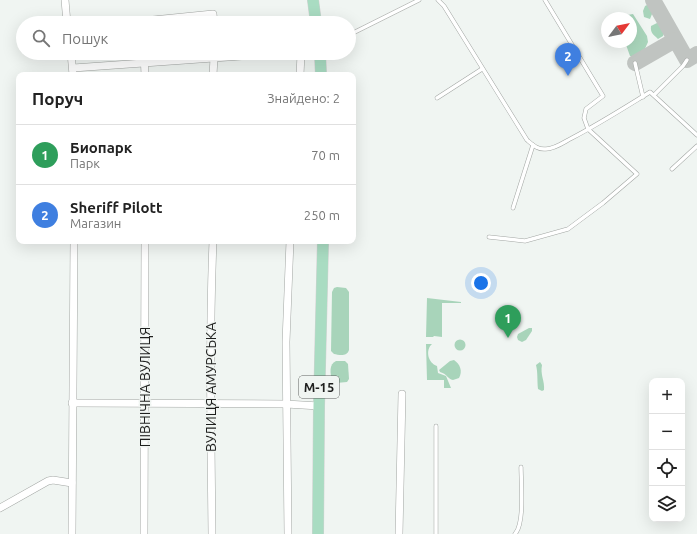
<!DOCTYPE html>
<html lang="uk">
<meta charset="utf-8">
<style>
body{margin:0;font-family:Ubuntu,sans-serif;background:#f2f2f2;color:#222}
.controls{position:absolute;right:12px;bottom:12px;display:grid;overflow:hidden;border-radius:8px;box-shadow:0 4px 16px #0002}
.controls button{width:36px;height:36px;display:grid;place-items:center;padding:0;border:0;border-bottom:1px solid #e0e0e0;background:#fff;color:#222;font:20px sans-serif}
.compass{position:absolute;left:601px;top:12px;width:36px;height:36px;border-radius:50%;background:#fff;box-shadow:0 4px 16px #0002;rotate:58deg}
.you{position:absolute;left:481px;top:283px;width:14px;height:14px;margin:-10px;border:3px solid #fff;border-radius:50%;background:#1a73e8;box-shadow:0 0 0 6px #1a73e833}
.badge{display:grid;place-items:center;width:26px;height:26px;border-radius:50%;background:#db2777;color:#fff;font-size:13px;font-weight:700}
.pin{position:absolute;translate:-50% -33px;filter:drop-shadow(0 1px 2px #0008)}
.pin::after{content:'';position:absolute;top:21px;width:14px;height:12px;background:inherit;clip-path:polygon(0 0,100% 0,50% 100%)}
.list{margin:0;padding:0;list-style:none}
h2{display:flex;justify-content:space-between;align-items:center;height:52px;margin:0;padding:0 16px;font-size:17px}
h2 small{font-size:13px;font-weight:400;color:#767676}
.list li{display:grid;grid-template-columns:26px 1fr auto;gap:12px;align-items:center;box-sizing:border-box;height:60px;padding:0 16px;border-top:1px solid #e0e0e0}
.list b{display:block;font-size:15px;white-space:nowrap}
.list p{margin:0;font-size:13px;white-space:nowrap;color:#767676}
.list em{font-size:13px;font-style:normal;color:#767676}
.icon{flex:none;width:22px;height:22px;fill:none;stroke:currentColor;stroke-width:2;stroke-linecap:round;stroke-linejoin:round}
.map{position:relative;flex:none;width:697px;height:534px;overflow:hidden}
.search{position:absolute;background:#fff;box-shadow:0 4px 16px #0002;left:16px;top:16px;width:340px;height:44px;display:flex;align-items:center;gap:10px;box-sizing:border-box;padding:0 14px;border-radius:22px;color:#767676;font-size:15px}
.panel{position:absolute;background:#fff;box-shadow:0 4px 16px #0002;left:16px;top:72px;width:340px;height:172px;border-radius:8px}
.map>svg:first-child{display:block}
</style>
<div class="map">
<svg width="697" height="534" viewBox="0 0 697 534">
<rect width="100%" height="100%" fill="#f0f5f2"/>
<g fill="#a8d4ba">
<path d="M649 4 652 5 654 9 650 19 644 17 643 11 645 6Z"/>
<path d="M633 14 647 36 648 42 642 55 640 56H630L625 42H631V18H623L622 16Z"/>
<path d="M659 22C665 25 666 30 663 36L658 39C654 35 650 33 651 26Z"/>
<path d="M337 287 346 288 349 292V350C347 357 339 355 334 354L331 351 332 292 334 288Z"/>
<path d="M427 298 461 302V303H442V337L434 336 433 337H426Z"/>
<path d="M529 328H532V331L526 340 522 342 518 340 517 337 518 334Z"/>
<circle cx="460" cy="345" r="5.5"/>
<path d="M426 344H432C425 350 428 363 437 366L438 373 446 376 451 388H444V380H427Z"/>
<path d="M454 360C460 364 463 371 459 378L453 380C447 379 448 374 440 372L439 370 450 361Z"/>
<path d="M336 361H345L348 364 349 379 347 382 336 383 332 380C330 373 329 364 336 361Z"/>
<path d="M540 362 542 365C540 375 545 381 544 390L542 391 538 389C537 380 538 373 536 365Z"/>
</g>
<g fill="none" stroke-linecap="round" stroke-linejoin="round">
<g stroke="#c0c4c1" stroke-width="16">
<path d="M653 0 687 60 697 54"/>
<path d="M635 63 675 40"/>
</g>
<defs>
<g id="lane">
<path d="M438 0 444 6 527 140C533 145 538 150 546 149 555 149 564 142 572 138 599 124 624 108 650 92L697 135"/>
<path d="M349 35 419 0"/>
<path d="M635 63 643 97"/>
<path d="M654 95 683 66 687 60"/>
<path d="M437 98 482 69"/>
<path d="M672 169 697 146"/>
<path d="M513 208 533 145"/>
<path d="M489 237 525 241 568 229 603 203 637 174 588 129 584 118 586 109 603 96 545 0"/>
<path d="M436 426V534"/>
<path d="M515 534C525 523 521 483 521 467"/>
</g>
<g id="street">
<path d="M65 0 67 23"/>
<path d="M97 23 143 21 213 14 214 23"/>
<path d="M71 53 73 75"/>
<path d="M144 53 145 75"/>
<path d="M73 68 271 54 306 53"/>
<path d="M213 75 214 58"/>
<path d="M300 75 301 54"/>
<path d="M72 403 286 404 319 406"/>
<path d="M0 508 48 481 53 480 72 483"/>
<path d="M72 534 74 241"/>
<path d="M144 534 145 241"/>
<path d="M212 534C211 436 209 339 213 241"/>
<path d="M288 534 286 342 290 241"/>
<path d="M399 534 402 394"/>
</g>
<g id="primary">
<path d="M313 0 316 23"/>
<path d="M320 53 321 75"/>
<path d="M318 534 319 406 323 241"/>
</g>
</defs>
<use href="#lane" stroke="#a2a6a3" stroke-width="4.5"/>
<use href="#street" stroke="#a2a6a3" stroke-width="8"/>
<use href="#primary" stroke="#d2d2d2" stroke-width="12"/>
<use href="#lane" stroke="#fff" stroke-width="3.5"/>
<use href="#street" stroke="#fff" stroke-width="7"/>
<use href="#primary" stroke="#a9dcc2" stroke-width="11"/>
</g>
<g text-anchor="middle" stroke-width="3" stroke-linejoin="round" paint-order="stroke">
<rect fill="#f0f5f2" stroke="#5d5f5e" stroke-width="1" x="299" y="376" width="40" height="22" rx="3"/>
<g font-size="13" font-weight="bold" fill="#1e1f1e">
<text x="319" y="392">М-15</text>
</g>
<g font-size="14" fill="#1e1f1e" stroke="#f0f5f2">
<text transform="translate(145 387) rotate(-90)" y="5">ПІВНІЧНА ВУЛИЦЯ</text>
<text transform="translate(211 387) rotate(-90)" y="5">ВУЛИЦЯ АМУРСЬКА</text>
</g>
</g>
</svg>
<div class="controls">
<button>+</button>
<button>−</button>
<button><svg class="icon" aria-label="locate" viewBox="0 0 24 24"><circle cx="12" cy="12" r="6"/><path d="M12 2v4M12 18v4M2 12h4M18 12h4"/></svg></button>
<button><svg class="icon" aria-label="layers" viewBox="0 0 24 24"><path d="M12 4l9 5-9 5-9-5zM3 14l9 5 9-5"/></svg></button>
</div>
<svg class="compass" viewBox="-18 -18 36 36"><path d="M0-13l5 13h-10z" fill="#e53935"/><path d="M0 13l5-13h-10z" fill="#767676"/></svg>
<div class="you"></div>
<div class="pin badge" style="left:508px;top:338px;background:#2e9e5b">1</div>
<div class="pin badge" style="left:568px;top:76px;background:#3f7fe0">2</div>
<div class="search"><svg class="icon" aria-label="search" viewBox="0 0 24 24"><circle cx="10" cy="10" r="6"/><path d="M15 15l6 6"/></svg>Пошук</div>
<section class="panel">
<h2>Поруч<small>Знайдено: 2</small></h2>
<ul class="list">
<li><span class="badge" style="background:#2e9e5b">1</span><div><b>Биопарк</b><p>Парк</p></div><em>70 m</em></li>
<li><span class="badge" style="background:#3f7fe0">2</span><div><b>Sheriff Pilott</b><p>Магазин</p></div><em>250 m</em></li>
</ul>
</section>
</div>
